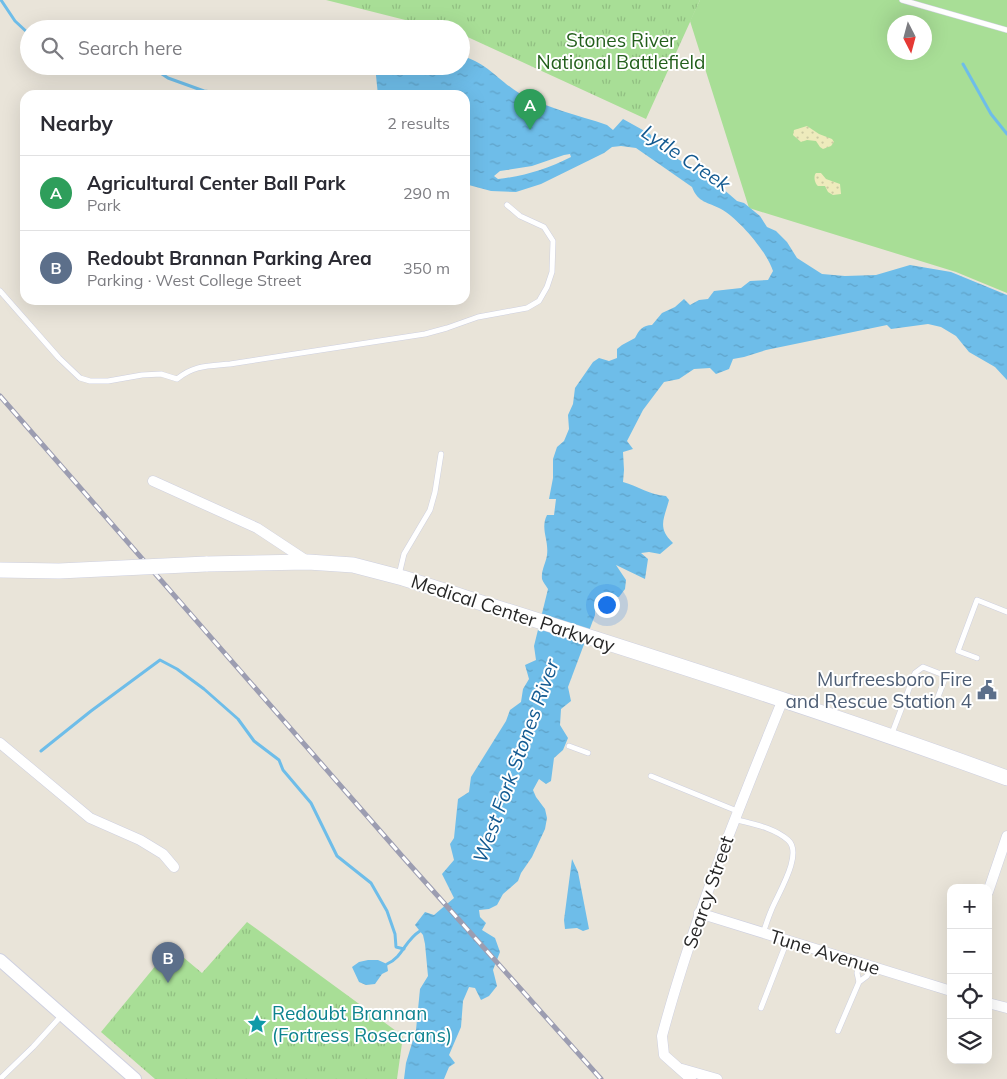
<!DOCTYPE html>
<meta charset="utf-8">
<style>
body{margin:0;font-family:Mulish,sans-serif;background:#f7f7f7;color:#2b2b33}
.controls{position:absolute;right:15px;bottom:15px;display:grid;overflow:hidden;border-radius:10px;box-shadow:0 5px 20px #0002}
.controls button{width:45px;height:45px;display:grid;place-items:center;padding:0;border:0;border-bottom:1px solid #e1e1e2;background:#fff;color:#2b2b33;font:25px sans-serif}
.compass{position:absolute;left:887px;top:15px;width:45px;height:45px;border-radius:50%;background:#fff;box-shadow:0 5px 20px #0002;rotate:174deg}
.you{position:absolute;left:606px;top:604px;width:18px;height:18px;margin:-12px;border:4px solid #fff;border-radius:50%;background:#1a73e8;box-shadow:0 0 0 8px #1a73e833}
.badge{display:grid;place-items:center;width:32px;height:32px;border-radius:50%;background:#2563eb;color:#fff;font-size:16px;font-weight:700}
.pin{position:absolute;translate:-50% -41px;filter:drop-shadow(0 1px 2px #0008)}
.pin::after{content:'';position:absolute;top:26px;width:18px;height:15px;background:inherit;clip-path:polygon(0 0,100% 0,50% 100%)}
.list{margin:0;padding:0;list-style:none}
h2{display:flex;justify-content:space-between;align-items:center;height:65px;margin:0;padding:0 20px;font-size:21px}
h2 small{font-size:16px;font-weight:400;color:#7c7c81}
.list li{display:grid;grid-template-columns:32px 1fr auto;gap:15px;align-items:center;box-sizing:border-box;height:75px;padding:0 20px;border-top:1px solid #e1e1e2}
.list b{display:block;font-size:19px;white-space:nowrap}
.list p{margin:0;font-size:16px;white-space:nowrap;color:#7c7c81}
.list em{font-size:16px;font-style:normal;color:#7c7c81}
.icon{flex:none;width:28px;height:28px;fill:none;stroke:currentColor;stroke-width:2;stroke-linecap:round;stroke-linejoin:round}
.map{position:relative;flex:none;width:1007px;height:1079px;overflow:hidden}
.search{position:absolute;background:#fff;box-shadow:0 5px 20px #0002;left:20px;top:20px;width:450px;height:55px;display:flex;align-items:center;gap:12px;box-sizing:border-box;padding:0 18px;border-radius:28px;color:#7c7c81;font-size:19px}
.panel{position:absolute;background:#fff;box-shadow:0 5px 20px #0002;left:20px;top:90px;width:450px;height:215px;border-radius:15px}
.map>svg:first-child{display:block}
</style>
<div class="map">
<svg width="1007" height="1079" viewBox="0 0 1007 1079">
<defs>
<pattern id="sand-dots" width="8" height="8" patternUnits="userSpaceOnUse" patternTransform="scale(1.25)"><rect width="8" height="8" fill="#eeebbc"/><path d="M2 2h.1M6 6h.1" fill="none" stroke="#cccaa2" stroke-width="1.8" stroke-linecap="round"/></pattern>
<pattern id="park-tufts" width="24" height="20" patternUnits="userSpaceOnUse" patternTransform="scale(1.25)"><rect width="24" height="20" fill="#a8de96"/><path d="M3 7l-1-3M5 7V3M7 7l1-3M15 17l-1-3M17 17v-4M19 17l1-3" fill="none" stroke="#91be81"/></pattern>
<pattern id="water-ripples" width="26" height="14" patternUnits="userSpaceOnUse" patternTransform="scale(1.25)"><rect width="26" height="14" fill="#6ebde9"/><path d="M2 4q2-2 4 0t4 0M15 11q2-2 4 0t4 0" fill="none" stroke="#5fa2c8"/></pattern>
</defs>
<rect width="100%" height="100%" fill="#e9e4d9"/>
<path fill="#a8de96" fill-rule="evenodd" d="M700 0H1007V293L956 272 749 208 690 21ZM894 22H924V52H894Z"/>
<g fill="url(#sand-dots)">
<path d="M807 126 819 134 832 139 834 142 831 146 823 149 820 147 816 141 807 140 801 142 793 135 794 130Z"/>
<path d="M816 173H821L826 179 840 184 841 194 833 195 828 192 825 186H818C815 184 813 176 816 173Z"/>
</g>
<g fill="url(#park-tufts)">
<path d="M326 0H700L646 119 461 34V29H441Z"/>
<path d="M247 922 403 1036 397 1079H155L101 1032 171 947 202 973Z"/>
</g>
<g fill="url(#water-ripples)" fill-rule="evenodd">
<path d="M461 56C485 61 499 81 519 93 546 108 578 115 607 125L613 130 623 119 650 134 657 144 669 154 700 172 712 183 722 188 737 201 744 203 760 216 767 227 776 231 787 242 797 258 822 274 845 276 876 275 910 265 951 272 1007 295V380L995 367 969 352 956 336 941 327 928 324 891 329 887 325 766 350 744 357 733 359 729 369 716 374 710 368 694 369 679 379 664 382 643 410 627 441 633 449 623 452 624 470 623 482C638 486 650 495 666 496L669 500C664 519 657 528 673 543L660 554 649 552 641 553 648 559 645 579 616 565 626 580 625 589 619 597 604 596V606L595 609V615L568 687 571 701 561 709 560 725 568 738 563 750 554 758 551 781 546 784 539 779 533 790 536 797 545 809 547 818 545 829 532 857 521 873 518 881 503 894 497 905 489 909 479 910 480 917 486 923 482 930 495 938 500 952 493 970 497 986 489 996 481 1000 475 988 469 987 463 1001 461 1027 449 1055 455 1063 449 1067 444 1079H404L406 1063 416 1030 420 989 428 976 425 944 423 935 415 925 425 912 434 915 454 898 442 874 454 860 450 844 454 838 458 799 469 792 471 777 506 721 510 710 521 702 523 689 529 679 525 665 536 660 534 646 548 589C546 586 543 582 542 579 541 570 546 563 547 555 549 539 540 529 547 515H554L556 499H549L553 478V459L557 447 564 441 569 429 568 415 573 404 575 388 593 362 599 358 609 361 617 358V349L622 345 635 338C639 330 643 325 652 325L662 313 675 307 684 299 690 305 699 300 708 299 714 291 741 288 750 281 768 280 773 271C767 252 739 219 721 209 708 202 698 203 692 187L636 148 621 146 612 147 604 153 541 184 516 192 491 191 465 184V95H378L375 66H461ZM564 155 570 154 571 157C547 169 525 176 498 179L494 176 500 171 532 166Z"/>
<path d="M572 859 578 872 589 929 583 931 577 928 565 929 564 920Z"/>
<path d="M368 960H378L387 964 388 971 382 974 375 984 366 985 359 982 352 967 359 962Z"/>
</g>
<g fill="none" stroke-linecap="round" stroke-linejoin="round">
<g stroke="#6ebde9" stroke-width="3">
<path d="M1 0 15 21 29 34"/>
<path d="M963 64 991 114 1007 134"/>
<path d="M68 66 71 68 88 66"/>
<path d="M150 66 168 78 204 91 236 95"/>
<path d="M41 751 91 711 160 660 177 669 204 689 238 719 254 741 279 760 283 770 311 803 337 856 371 883 387 911 395 934 396 947 404 949"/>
<path d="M387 964C404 956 404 941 420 931"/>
</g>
<defs>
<g id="service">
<path d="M902 0 1007 30"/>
<path d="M0 291 59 358 80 378 90 381H108L142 375 161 374 177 379C194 365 208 366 230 364L425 334 447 328 478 317 527 308 539 301 547 287 552 272 553 241 544 227 520 216 507 205"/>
<path d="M399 575 404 554 430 510 435 492 441 454"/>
<path d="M977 658 958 651 977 600 1007 612"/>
<path d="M891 736 915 673 923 667 946 676 936 702"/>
<path d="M569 746 588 753"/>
<path d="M651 776 737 811"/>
<path d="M734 819C752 824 773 827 788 840 804 854 777 895 771 911 768 918 766 925 763 933"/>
<path d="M860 963 857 973 859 982 867 976 871 966"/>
<path d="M761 1008 787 941"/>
<path d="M838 1031 859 982"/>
<path d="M0 1079 33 1047 62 1015"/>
</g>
<g id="minor">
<path d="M153 481 257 528 307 561"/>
<path d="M0 743 90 818 140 840 163 854 174 867"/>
<path d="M988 892 1007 836"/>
<path d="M699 913 951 991"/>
<path d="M988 1003 1007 1008"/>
<path d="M682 1069 717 1079"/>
<path d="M691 1079 664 1055 662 1036C693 920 738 810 783 699"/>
</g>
<path id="tertiary" d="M0 960 135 1079"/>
<path id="secondary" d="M206 564 308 562 353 565 403 578C605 642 808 705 1007 778"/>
</defs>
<use href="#service" stroke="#ced0e0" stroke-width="6"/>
<use href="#minor" stroke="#ced0e0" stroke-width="11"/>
<use href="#tertiary" stroke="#ced0e0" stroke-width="14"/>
<use href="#secondary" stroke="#ced0e0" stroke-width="16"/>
<use href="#service" stroke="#fff" stroke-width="5"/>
<use href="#minor" stroke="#fff" stroke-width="10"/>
<use href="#tertiary" stroke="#fff" stroke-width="12"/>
<use href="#secondary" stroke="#fff" stroke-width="15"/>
<defs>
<path id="rail" d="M0 396 402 856 601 1079"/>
</defs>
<use href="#rail" stroke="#9c9db1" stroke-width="5"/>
<use href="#rail" stroke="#fff" stroke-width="3" stroke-dasharray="9" stroke-linecap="butt"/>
<defs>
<path id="secondary-bridge" d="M0 570 59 571 206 564"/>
</defs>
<use href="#secondary-bridge" stroke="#ced0e0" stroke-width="16" stroke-linecap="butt"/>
<use href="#secondary-bridge" stroke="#fff" stroke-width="15"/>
</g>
<defs>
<symbol id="civic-bare" viewBox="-9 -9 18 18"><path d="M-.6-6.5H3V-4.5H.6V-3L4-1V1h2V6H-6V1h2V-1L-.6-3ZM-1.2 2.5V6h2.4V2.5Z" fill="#5c6f8a" stroke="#fff" stroke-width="2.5" paint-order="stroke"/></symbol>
<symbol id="sight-bare" viewBox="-9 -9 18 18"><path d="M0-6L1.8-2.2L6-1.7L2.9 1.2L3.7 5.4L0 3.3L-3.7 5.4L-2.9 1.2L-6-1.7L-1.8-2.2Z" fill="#0f9aa8" stroke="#fff" stroke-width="2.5" paint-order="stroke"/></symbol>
</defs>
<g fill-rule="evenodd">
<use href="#civic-bare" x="973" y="676" width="28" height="28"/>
<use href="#sight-bare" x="243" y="1010" width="28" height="28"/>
</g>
<g text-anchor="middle" stroke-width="4" stroke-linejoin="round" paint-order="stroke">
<g font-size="19" fill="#235f1c" stroke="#fff">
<text x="621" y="47">Stones River<tspan x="621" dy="22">National Battlefield</tspan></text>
</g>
<g font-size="19" fill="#272727" stroke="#fff">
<text transform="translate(513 613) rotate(18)" y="7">Medical Center Parkway</text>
<text transform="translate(708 892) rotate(-71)" y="7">Searcy Street</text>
<text transform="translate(825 952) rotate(17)" y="7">Tune Avenue</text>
</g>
<g font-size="19" fill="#4e5e75" stroke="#fff" text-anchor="end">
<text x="972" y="686">Murfreesboro Fire<tspan x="972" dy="22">and Rescue Station 4</tspan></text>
</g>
<g font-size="19" fill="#0d838f" stroke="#fff" text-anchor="start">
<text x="272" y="1020">Redoubt Brannan<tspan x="272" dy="22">(Fortress Rosecrans)</tspan></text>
</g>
<g font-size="20" font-style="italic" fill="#125990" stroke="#fff">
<text transform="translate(686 158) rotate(34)" y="7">Lytle Creek</text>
<text transform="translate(516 761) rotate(-70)" y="7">West Fork Stones River</text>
</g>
</g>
</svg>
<div class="controls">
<button>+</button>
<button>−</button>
<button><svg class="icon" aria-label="locate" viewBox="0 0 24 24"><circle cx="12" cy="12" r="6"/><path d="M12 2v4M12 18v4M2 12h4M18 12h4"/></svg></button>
<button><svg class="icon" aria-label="layers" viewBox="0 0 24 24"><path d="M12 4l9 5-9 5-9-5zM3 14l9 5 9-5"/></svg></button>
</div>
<svg class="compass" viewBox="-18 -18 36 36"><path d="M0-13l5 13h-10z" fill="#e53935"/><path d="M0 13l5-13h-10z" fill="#7c7c81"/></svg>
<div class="you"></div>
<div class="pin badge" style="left:530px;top:130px;background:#2e9e5b">A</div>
<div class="pin badge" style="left:168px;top:983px;background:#5c6f8a">B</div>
<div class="search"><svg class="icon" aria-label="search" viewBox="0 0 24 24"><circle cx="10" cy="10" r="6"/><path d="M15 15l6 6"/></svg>Search here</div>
<section class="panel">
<h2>Nearby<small>2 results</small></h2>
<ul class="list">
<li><span class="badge" style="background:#2e9e5b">A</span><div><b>Agricultural Center Ball Park</b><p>Park</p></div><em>290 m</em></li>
<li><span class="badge" style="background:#5c6f8a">B</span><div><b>Redoubt Brannan Parking Area</b><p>Parking · West College Street</p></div><em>350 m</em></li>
</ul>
</section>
</div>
